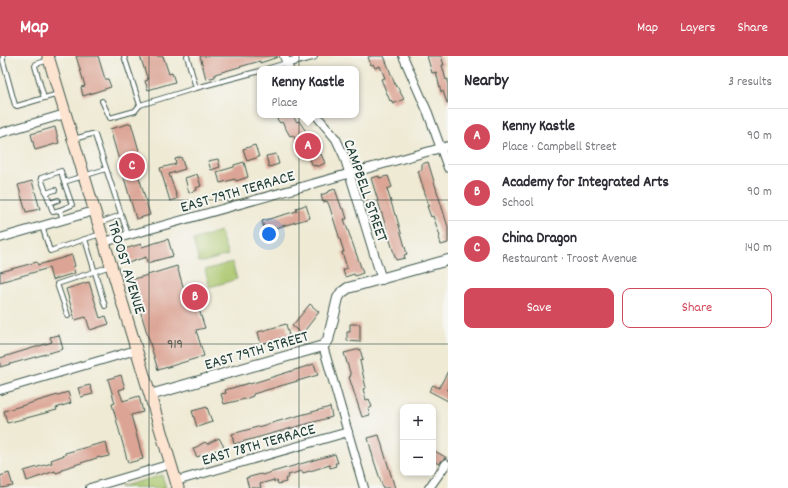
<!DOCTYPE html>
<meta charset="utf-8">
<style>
body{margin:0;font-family:Dekko,sans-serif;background:#f7f7f7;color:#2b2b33}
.controls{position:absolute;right:12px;bottom:12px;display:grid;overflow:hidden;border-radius:8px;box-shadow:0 2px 6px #0003}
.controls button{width:36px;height:36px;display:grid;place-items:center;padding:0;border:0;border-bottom:1px solid #e1e1e2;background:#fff;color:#2b2b33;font:20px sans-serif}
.you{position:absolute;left:269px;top:178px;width:14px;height:14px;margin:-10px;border:3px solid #fff;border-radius:50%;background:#1a73e8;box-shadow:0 0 0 6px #1a73e833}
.badge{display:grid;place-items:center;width:26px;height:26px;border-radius:50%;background:#d1495b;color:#fff;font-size:13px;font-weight:700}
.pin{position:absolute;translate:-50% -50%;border:2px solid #fff;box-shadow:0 1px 4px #0006}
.popup{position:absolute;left:257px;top:10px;width:102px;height:52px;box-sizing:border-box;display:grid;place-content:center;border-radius:8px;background:#fff;filter:drop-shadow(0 1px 3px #0005);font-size:13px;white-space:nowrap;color:#7c7c81}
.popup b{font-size:15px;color:#2b2b33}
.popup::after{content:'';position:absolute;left:50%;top:100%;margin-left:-8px;border:8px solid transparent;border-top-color:#fff}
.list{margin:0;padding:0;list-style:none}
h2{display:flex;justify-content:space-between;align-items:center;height:52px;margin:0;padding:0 16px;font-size:17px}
h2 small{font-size:13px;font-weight:400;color:#7c7c81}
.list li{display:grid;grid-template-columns:26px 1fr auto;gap:12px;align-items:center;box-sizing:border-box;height:56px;padding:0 16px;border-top:1px solid #e1e1e2}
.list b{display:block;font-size:15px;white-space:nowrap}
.list p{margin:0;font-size:13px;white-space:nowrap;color:#7c7c81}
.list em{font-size:13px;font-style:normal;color:#7c7c81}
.actions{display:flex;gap:8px;padding:12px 16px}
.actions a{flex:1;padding:9px 0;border:1px solid #d1495b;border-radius:8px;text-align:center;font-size:14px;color:#d1495b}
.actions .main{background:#d1495b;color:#fff}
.map{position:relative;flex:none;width:448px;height:432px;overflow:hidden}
header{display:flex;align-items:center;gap:24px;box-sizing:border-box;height:56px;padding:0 20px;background:#d1495b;color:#fff}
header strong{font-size:19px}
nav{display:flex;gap:22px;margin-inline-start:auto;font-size:14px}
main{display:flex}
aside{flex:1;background:#fff}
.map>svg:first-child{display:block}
</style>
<header>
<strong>Map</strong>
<nav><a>Map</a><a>Layers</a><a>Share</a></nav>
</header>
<main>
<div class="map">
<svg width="448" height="432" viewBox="0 0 448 432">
<rect width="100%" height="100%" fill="#f6f6f2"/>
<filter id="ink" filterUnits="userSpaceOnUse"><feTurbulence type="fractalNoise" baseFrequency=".025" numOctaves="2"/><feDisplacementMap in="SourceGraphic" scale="8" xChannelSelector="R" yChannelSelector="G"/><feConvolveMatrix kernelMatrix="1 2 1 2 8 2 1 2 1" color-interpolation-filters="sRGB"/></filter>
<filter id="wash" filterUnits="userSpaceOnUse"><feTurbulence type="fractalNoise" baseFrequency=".012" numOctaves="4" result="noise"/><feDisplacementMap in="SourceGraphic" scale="16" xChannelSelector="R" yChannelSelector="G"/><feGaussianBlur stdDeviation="0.9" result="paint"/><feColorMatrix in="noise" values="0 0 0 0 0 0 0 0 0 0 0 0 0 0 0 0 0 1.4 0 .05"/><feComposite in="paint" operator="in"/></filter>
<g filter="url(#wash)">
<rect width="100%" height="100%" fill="#efead4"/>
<g fill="#abc76e" stroke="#658251">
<path d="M220 175 228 199 203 206H199L193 184Z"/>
<path d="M232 206 237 223 210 231 205 214Z"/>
<path d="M162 419 166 432 120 431Z"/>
</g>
<g id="blocks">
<g fill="#dba494">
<path d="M76 0H98L105 23H108L111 31 83 40 81 31 85 30Z"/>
<path d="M140 0H163L169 18 172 17 175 26 148 34 145 25 148 24Z"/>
<path d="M200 0H277L278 1 260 7V5L215 18V21L206 23Z"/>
<path d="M372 0H384L396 31 397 30 404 43 393 48 391 44 390 45 381 23 385 22 380 10 375 12 373 8 371 9 368 1Z"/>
<path d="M427 0H441L444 9H442L446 24 448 23V47H447L443 35 441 36 436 16 432 17Z"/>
<path d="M274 59H292L297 66 299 65 309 80 311 86 313 85 319 99 321 98 325 107 317 111 316 109 313 110 308 99 306 100 304 96 301 97 298 91H300L293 79 290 80 282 66 280 67Z"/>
<path d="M131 67 144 112 137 114 150 159 136 163 110 73Z"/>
<path d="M55 71 59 87 35 94 31 78Z"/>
<path d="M255 89 259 101 247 105 243 93Z"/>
<path d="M276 98 279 108 269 111 266 100Z"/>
<path d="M181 101 185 113 169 118 177 141V143L170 145 160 112 176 108 175 103Z"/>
<path d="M218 103 220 111 211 114 208 105Z"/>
<path d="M244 106 248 121 236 125 235 123 220 127 217 116 234 111V109Z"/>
<path d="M428 106 448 171V187L441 189 439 181 440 180 433 160 431 161 427 150H429L418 115 422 114V108Z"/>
<path d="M197 118 201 130 196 132 197 134 189 137 185 122Z"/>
<path d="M379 120V122L388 120 392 131 387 133 395 159H396L407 198 404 199 405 202 396 204 371 122Z"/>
<path d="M32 125 40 153 26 156 18 129Z"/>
<path d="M335 133 342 153H344L347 163H344L363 217 355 220 354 218 345 221 343 214 347 212 342 196H344L329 149 327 145 323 146 321 139 329 136V135Z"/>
<path d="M306 149 310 162 265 175 262 165 297 155 296 152Z"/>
<path d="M168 183 173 200 147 207 146 201 125 208 121 194 141 188 142 191Z"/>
<path d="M72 199 75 210 73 211 75 217 52 224 49 212 0 226V216L37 206 38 209Z"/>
<path d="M177 210 187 244 195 241 205 272 196 274 204 300 158 314 131 224Z"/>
<path d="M89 226 100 262 106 260 109 268 90 274 86 261 75 264 66 233Z"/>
<path d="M310 248 319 256 302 278 292 270Z"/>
<path d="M286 268 289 280 261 288 258 276Z"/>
<path d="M350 268H360V286L347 285V276H350Z"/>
<path d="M59 279 63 293 0 311V302L49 287 52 286 50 281Z"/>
<path d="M360 293 363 304 360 305 366 332 363 333 366 344 369 343 372 351 368 353 370 359 362 361 349 321 351 320 344 297Z"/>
<path d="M314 308 318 319 253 338V340L245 343 224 348 221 338 226 337 225 334 249 327 250 328Z"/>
<path d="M448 315V345L429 335 433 329 439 332Z"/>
<path d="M121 319 125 332 119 334 123 345 139 340 143 356 131 359 143 403 128 407 112 348 115 347 108 323Z"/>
<path d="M90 329 93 338 81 341 78 332Z"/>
<path d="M68 336 71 347 56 352 57 354 7 367 4 355Z"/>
<path d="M207 351 212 366 197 371 192 355Z"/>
<path d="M330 351 332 361 234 388 232 378Z"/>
<path d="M379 379 384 396 395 432H383L374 405 368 382Z"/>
<path d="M219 382 224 391 216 395V394L211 397 210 396 197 401 193 393 205 386 207 388Z"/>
<path d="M106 386 109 400 100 402V401L62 413V415L56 417 55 415 27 425 24 415 52 407 51 404 65 399V397Z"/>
<path d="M433 394 447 402 443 403 439 408 433 405Z"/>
<path d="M335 398 338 407H335L336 410 330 412V409L303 417 302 415 288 419 289 421 285 423 286 426 278 428 277 425 274 426V424L260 428 261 432H249L246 422 261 418 262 419Z"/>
<path d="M9 417 13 430 1 432 0 420Z"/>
</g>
</g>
</g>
<g filter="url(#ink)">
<use href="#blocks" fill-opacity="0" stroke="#3e574c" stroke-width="1"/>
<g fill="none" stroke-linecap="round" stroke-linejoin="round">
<defs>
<g id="service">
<path d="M3 0V5L15 49 17 50 58 38"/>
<path d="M124 0 140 49 196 32"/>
<path d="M187 0 196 32 260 15"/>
<path d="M266 13 286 7"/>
<path d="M44 42 35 10 36 8 49 4"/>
<path d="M102 45 110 62 135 55 140 49"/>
<path d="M74 83 92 78 95 79 128 179"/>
<path d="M46 137 55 134"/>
<path d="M50 147 58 144"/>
<path d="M60 154 53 156 41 122 61 115 64 126"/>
<path d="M63 164 60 154 72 149 64 126 106 113"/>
<path d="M99 167 121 159"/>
<path d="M42 170 50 195 85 183"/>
<path d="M101 178 85 183 105 250"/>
<path d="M68 260 57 228 111 210"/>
</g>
<g id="minor">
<path d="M284 0 289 13"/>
<path d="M403 0 428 57 448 112"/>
<path d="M286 7 313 0"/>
<path d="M316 59 336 83 344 100 382 224"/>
<path d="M0 77 65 58"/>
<path d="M0 182 94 155"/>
<path d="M104 186 448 90"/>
<path d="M323 290 364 432"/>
<path d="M0 334 136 294"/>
<path d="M176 425 348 376"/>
<path d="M90 432 171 408"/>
<path d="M429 432 446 408"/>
</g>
<path id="tertiary" d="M150 339 323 290 328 284 338 242 341 237 348 232 448 204"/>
<path id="secondary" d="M48 0 178 432"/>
</defs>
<use href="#service" stroke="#3e574c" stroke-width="6"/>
<use href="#minor" stroke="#3e574c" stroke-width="10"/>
<use href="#tertiary" stroke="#3e574c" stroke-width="12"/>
<use href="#secondary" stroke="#3e574c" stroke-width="13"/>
<use href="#service" stroke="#fff" stroke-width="4"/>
<use href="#minor" stroke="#fff" stroke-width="8"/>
<use href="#tertiary" stroke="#fff" stroke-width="10"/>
<use href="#secondary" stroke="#fde4d1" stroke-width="11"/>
</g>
</g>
<path fill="none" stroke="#1f3d34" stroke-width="1" stroke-opacity="0.55" d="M149 0V432M299 0V432M0 144H448M0 288H448"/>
<g text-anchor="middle" stroke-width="4" stroke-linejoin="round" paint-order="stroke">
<g font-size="14" fill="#4e574c">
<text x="175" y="292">919</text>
</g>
<g font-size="16" fill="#1f3d34" stroke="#f6f6f2">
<text transform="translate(237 134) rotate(-16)" y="6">EAST 79TH TERRACE</text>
<text transform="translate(367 134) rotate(71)" y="6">CAMPBELL STREET</text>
<text transform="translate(128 211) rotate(73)" y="6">TROOST AVENUE</text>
<text transform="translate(256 293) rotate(-16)" y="6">EAST 79TH STREET</text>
<text transform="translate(258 387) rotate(-16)" y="6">EAST 78TH TERRACE</text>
</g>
</g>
</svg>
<div class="controls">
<button>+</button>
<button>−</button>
</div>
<div class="you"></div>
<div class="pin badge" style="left:308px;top:90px">A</div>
<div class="popup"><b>Kenny Kastle</b>Place</div>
<div class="pin badge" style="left:195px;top:241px">B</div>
<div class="pin badge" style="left:132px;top:110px">C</div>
</div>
<aside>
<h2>Nearby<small>3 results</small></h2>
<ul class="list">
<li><span class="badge">A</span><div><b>Kenny Kastle</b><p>Place · Campbell Street</p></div><em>90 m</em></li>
<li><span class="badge">B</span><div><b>Academy for Integrated Arts</b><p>School</p></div><em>90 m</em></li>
<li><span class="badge">C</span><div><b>China Dragon</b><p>Restaurant · Troost Avenue</p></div><em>140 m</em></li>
</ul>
<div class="actions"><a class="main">Save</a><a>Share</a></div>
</aside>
</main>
